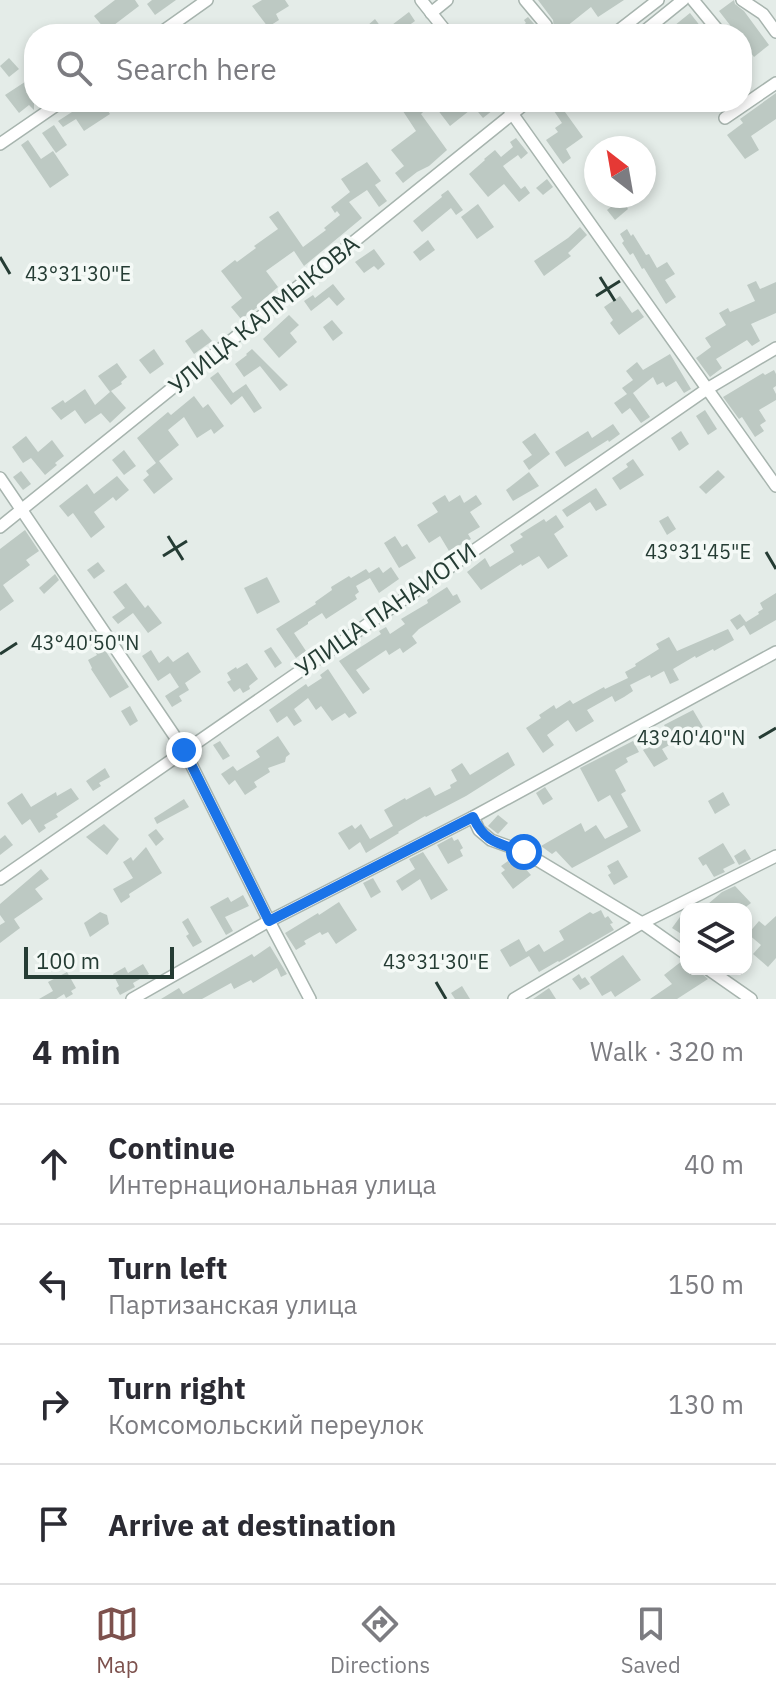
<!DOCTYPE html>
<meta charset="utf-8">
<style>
body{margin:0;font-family:"IBM Plex Sans",sans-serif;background:#f7f7f7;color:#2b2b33}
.controls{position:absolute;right:24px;bottom:24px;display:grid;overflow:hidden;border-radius:16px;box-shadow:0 4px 12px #0003}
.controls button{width:72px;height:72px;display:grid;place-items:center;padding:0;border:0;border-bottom:2px solid #e1e1e2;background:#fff;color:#2b2b33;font:40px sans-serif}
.compass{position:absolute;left:584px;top:136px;width:72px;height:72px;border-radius:50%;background:#fff;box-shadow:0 4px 12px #0003;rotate:329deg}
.scale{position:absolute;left:24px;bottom:20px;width:150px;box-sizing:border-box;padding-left:8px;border:4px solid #253c34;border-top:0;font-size:22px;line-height:28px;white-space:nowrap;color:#253c34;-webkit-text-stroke:6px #f4f9f6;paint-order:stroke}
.stop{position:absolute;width:24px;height:24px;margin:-18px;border:6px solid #1a73e8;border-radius:50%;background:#fff}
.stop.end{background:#1a73e8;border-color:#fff;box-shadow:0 2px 8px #0008}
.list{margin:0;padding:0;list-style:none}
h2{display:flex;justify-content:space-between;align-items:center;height:104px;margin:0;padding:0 32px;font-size:34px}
h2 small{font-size:26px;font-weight:400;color:#7c7c81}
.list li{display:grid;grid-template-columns:52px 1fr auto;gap:24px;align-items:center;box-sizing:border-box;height:120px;padding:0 32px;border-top:2px solid #e1e1e2}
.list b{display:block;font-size:30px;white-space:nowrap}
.list p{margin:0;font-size:26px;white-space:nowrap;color:#7c7c81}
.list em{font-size:26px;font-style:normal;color:#7c7c81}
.icon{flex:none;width:44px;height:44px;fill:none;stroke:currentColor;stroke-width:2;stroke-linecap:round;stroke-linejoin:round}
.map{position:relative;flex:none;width:776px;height:999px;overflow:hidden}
.search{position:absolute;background:#fff;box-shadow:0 4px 12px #0003;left:24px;right:24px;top:24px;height:88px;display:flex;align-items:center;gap:20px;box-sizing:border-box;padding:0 28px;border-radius:32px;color:#7c7c81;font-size:30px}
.sheet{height:584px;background:#fff}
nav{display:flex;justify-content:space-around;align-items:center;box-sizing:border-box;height:112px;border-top:2px solid #e1e1e2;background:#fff;font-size:22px;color:#7c7c81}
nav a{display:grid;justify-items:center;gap:4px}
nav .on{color:#7d514d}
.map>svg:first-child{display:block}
</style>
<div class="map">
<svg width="776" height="999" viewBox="0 0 776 999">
<rect width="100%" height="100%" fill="#e4ece8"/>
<g fill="#bdc9c3">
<path d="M115 0H135L139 6 114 25 117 28 109 34 94 16Z"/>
<path d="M152 0H176L155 15 147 4Z"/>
<path d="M262 0H285L289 6 276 14 279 20 268 27 252 6Z"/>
<path d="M538 0H624L598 17 591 7 557 34H524L520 28 526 23 524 20 528 17 542 33H548L554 29 553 20Z"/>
<path d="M734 0 735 4 744 11 769 45 754 57 742 41V34H737L719 11Z"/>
<path d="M409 12 415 21 397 34H373L367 26 375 19 384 31Z"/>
<path d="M690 13 701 27 693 34H664Z"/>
<path d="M9 58 19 69 9 77 0 66Z"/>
<path d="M34 76V110L29 105 19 113 5 95Z"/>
<path d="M776 93V119L751 136 759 150 745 159 727 135 743 123 740 119Z"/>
<path d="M81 102H102L110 114 84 131 76 119 63 127 58 121 72 112 70 109Z"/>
<path d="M397 102H417L424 111 421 114 447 150 429 166 417 172 403 183 395 173 404 166 391 150 416 131Z"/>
<path d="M447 102H487L493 110 483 118 474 107 450 126 437 109Z"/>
<path d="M548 102H578L565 112 583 137 566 149 571 158 563 164 546 140 558 132 555 128 562 123Z"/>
<path d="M54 125 67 145 56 153 42 133Z"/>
<path d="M516 138 528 153 521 159 518 155 503 166 521 189 525 186 530 193 519 202 504 184 488 197 469 174 485 160 484 159 495 150 501 157 513 147 510 142Z"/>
<path d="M28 140 41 159 53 151 69 175 50 188 21 145Z"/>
<path d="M367 162 381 181 375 185 387 201 379 207 367 190 349 202 362 218 304 266 294 251 266 271 278 287 257 305 258 307 241 319 231 307 242 298 221 271 235 260 237 262 256 248 254 246 278 229 269 217 278 211 303 247 326 230 324 228 340 215 337 211 335 213 331 207 350 192 341 179Z"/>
<path d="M547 179 553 187 543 195 536 188Z"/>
<path d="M448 190 463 210 456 215 451 208 422 232 413 221 442 197 441 195Z"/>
<path d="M621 199 628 209 615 220 607 210Z"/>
<path d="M478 204 494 227 477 239 461 217Z"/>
<path d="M580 227 587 235 568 253 571 256 544 276 534 261 568 238Z"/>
<path d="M627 229 631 236 633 234 646 255 649 254 657 268 667 262 675 274 665 280 676 297 666 304 644 268 642 269 633 253 630 255 622 243 624 241 620 234Z"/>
<path d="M428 240 435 250 420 261 413 252Z"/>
<path d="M374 249 385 264 378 270 374 266 364 273 355 262Z"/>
<path d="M756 281 760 289 776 282V313L751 324 760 341 752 346 747 340 716 359 722 368 710 377 696 358 711 347 705 338 726 325 719 313 728 308 730 312 755 301 747 285Z"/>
<path d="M333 284 345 299 337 306 329 297 311 311 304 301 313 295 315 298Z"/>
<path d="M620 296 632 313 638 309 644 317 619 335 610 323 613 320 604 307Z"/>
<path d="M289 315 299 325 290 333 297 342 279 358 263 339Z"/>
<path d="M332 320 343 333 333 341 323 327Z"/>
<path d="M202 329 212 341 194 354 185 341Z"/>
<path d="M154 349 164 364 150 374 139 360Z"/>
<path d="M252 349 288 385 280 391 260 366 244 377 235 364 247 355 246 354Z"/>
<path d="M670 354 691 389 684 393 676 381 666 387 663 382 657 385 653 377 633 393 650 417 641 423 630 408 622 414 614 403 627 394 622 388 633 380 626 371 637 362 643 370Z"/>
<path d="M117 363 127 377 121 382 122 384 111 391 126 408 110 423 101 413 85 424 75 410 61 420 51 408 63 400 65 403 85 389 95 405 110 392 98 376Z"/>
<path d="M774 370 776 374V386L773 388 776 394V400L759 410 766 421 760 425 764 431 755 437 742 417 739 419 723 397 763 373 765 375Z"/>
<path d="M218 372 233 393 246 384 262 408 254 413 242 396 231 405 210 378Z"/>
<path d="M194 396 203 408 208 404 224 426 214 434 211 429 197 438 184 417 168 430 179 445 159 461 173 479 154 494 143 480 149 475 146 471 156 463 137 438 168 412 171 415Z"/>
<path d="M705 410 717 429 708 435 696 416Z"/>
<path d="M613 424 620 434 609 442 608 440 565 467 555 452 588 431 592 438Z"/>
<path d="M681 431 689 444 679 451 671 438Z"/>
<path d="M535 433 550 454 529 470 523 461 532 455 522 442Z"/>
<path d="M26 436 38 452 52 440 64 456 55 463 57 465 45 475 31 458 23 463 12 447Z"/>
<path d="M124 450 136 466 124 475 112 460Z"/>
<path d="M633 459 644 475 620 490 612 478 628 467 626 464Z"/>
<path d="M718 470 725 477 706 494 699 487Z"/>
<path d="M21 471 31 484 23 490 13 477Z"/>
<path d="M529 472 539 486 513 501 506 490Z"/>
<path d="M117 476 129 490 116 501 113 497 94 512 105 527 91 538 73 513 68 517 59 506 87 484 94 494Z"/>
<path d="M596 488 607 505 596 511 590 502 567 517 562 510Z"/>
<path d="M445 495 449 502 460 495 464 503 476 495 482 504 470 512 480 527 468 534 471 539 449 551 440 536 429 543 417 525 438 512 432 503Z"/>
<path d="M556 515 564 527 554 534 568 556 548 569 539 556 522 566 521 564 481 590 467 572 485 558 490 567 514 552 510 545 523 537 520 534 544 519 546 522Z"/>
<path d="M668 516 676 529 667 535 659 521Z"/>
<path d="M25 530 39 551 26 560 30 565 3 585 14 601 0 611V549Z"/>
<path d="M395 536 402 547 407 544 416 558 399 568 384 543Z"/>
<path d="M98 562 105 571 94 579 87 570Z"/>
<path d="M379 567 383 573 391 567 399 579 379 593 370 578 356 586 359 592 355 595 357 599 326 619 322 613 308 622V624L294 633 306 651 296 658 276 629 316 604 315 602 332 590 331 587 349 576 351 578 366 569 369 573Z"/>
<path d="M55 574 59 580 44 594 39 588Z"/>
<path d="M267 577 280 602 257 614 244 588Z"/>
<path d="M126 583 145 608 148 605 162 623 148 633 133 613 118 624 112 617 125 608 113 592Z"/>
<path d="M447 587 453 596 457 594 461 602 419 629 412 636 417 643 403 653 400 648 389 655 386 650 356 670 370 689 363 694 339 661 381 634 379 631 386 627 390 634 405 624 401 619 428 603 427 600Z"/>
<path d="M776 593V620L750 635 744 625 737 630 730 620 740 614 746 622 759 614 758 612 763 609 760 603Z"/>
<path d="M728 629 734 640 714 651 713 649 696 658 695 656 673 669 679 680 670 684 664 671 651 678 650 675 630 685 633 691 624 697 615 702 612 696 587 710 594 721 576 732 568 720 547 735 554 745 543 753 526 728 541 718 539 715 554 705 556 709 570 700 573 704 604 687 605 689 628 678 625 672 636 666 635 664 659 649 656 644 669 637 677 651Z"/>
<path d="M92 630 129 687 110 698 91 669 92 668 88 660 97 655 85 634Z"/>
<path d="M271 647 282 663 275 668 264 651Z"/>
<path d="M151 650 159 663 168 656 173 662 188 652 201 672 185 683 189 690 179 696 182 701 172 707 165 696 179 687 170 673 158 681 142 656Z"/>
<path d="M247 663 258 679 249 686 250 689 243 693 240 688 234 692 227 682 231 680 227 673 236 667 237 669Z"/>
<path d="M328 669 357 713 349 718 345 713 332 721 321 706 316 710 308 698 294 709 302 721 294 726 287 716 277 723 269 710 306 684 308 687 322 678 320 675Z"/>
<path d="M130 706 138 721 130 726 121 711Z"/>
<path d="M693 710 703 727 662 749 668 759 654 767 643 750 669 734 664 725Z"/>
<path d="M278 736 290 754 286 757 285 762 268 768 270 772 254 782 257 787 245 795 235 780 229 785 221 774 233 766 237 771 260 757 256 751Z"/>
<path d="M220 741 230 756 223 760 213 745Z"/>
<path d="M633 741 639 752 626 758 628 762 615 770 626 791 621 794 641 831 572 868 556 851 552 854 541 846 581 823 585 832 596 825 605 839 628 827 610 795 598 802 580 768Z"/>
<path d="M508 752 515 765 466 796 426 817 425 816 398 832 399 833 366 853 360 842 349 850 338 833 352 825 355 829 361 824 370 839 393 826 384 810 405 798 406 800 430 787 435 796 451 788 450 785 457 781 451 770 462 763 470 775Z"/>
<path d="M105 768 110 777 99 783 101 786 93 791 86 781Z"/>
<path d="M545 787 553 799 543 805 536 793Z"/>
<path d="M71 788 79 799 56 814 58 817 44 825 46 828 39 833 30 819 22 825 7 803 22 793 31 807 56 792 57 796Z"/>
<path d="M723 792 730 805 715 814 708 801Z"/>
<path d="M184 799 189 807 157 824 154 818Z"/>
<path d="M498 815 508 823 498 834 488 826Z"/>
<path d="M104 824 119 839 107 855 86 837Z"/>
<path d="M156 829 164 839 156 846 148 835Z"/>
<path d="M5 835 13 845 0 855V839Z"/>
<path d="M452 837 454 841 458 839 463 848 460 850 463 856 448 864 437 845Z"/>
<path d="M723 843 735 863 723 869 725 872 714 877 706 864 703 866 698 858Z"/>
<path d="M146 847 162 873 129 894 130 897 121 903 113 889 133 878 123 862 131 857 133 861Z"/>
<path d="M745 849 751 859 739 865 734 856Z"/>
<path d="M423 852 448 890 431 900 420 879 402 891 396 881 415 869 409 859Z"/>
<path d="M517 859 531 875 513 889 501 873 505 870 501 866 508 861 510 864Z"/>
<path d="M618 860 628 877 614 885 608 875 611 873 607 866Z"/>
<path d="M41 869 49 879 35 889 43 899 14 919 20 928 0 943V925L5 922 0 915V904Z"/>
<path d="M373 878 381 892 371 898 363 883Z"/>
<path d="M735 886 751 903 743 909H712L708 904 722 892Z"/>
<path d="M243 895 249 906 225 917 233 931 226 935 210 907 228 897 231 902Z"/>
<path d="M339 902 357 930 336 944 328 932 322 935 320 932 304 941 306 944 296 950 285 933 318 913 319 915Z"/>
<path d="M601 910 605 918 608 916 613 923 610 924 614 930 559 962 558 961 539 972 529 956 510 967 500 950 519 939 526 952 539 944 544 952 564 940 559 931 590 912 593 914Z"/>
<path d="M100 912 107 915 109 924 90 937 84 923Z"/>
<path d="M776 916V958L768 967 753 954 761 945 748 934 759 921 765 926Z"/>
<path d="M680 917 686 922V937L672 928Z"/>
<path d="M188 918 202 942 193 947 186 936 189 934 182 922Z"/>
<path d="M270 946 287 974 281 977 277 968 253 983 251 980 234 989 231 983 202 999H161L179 988 183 994 252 954 254 957Z"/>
<path d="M623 955 641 980 615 997 611 991 602 996 590 977Z"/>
<path d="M682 961 686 962V969H696L708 979 677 999H650L672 984 664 975Z"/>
<path d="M143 964 149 974 133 983 135 987 120 995 116 988 119 986 113 974 125 967 128 973Z"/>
<path d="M67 972 76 988 71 991 73 994 66 998 64 994 56 999H39L53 991 48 982Z"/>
<path d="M579 974 582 979 585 977 590 984 580 990 572 979Z"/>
<path d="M462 986 470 999H455L451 993Z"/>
<path d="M549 988 556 999H533Z"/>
</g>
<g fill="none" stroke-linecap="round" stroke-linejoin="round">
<defs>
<g id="minor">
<path d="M421 0 448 34"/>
<path d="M525 0 546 25"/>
<path d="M693 0 721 34"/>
<path d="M742 0 763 14 776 32"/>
<path d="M431 13 447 0"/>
<path d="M159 34 207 0"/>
<path d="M614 34 658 0"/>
<path d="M641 34 683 0"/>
<path d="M504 102 776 486"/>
<path d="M725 118 776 83"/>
<path d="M0 144 61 102"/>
<path d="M0 478 184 750 269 921 310 999"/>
<path d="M0 527 527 102"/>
<path d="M473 817 479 830 491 840 524 852 642 923 686 954"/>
<path d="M0 879 707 389 776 348"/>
<path d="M708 969 751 999"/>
<path d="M132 999 269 921 473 817 776 652"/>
<path d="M514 999 642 923 776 856"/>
</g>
</defs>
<use href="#minor" stroke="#a7b4ae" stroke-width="14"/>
<use href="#minor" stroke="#fff" stroke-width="11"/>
</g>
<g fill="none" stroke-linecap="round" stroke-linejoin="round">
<path stroke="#1a73e8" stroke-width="10" d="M184 750 269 921 473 817C485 843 498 843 524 852"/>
</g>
<path fill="none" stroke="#253c34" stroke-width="3" d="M0 257 10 274M600 277 615 301M596 296 620 281M168 536 183 560M766 552 776 569M163 556 187 541M0 654 17 643M759 738 776 728M436 982 446 999"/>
<g text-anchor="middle" stroke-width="7" stroke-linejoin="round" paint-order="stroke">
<g font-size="24" fill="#253c34" stroke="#f4f9f6">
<text transform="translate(264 315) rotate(-39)" y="8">УЛИЦА КАЛМЫКОВА</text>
<text transform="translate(386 610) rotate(-35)" y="8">УЛИЦА ПАНАИОТИ</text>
</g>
</g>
<g font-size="20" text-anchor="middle" fill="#253c34" stroke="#f4f9f6" stroke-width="7" stroke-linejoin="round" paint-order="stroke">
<text x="78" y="281">43°31'30"E</text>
<text x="698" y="559">43°31'45"E</text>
<text x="85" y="650">43°40'50"N</text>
<text x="691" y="745">43°40'40"N</text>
<text x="436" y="969">43°31'30"E</text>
</g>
</svg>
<div class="controls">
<button><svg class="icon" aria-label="layers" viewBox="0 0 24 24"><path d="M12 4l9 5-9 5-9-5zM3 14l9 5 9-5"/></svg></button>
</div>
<svg class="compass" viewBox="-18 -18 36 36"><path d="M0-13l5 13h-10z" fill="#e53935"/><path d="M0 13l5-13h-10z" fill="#7c7c81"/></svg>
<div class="scale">100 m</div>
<div class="stop" style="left:524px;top:852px"></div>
<div class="stop end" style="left:184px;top:750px"></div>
<div class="search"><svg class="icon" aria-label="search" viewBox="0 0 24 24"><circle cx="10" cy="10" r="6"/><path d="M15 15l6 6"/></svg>Search here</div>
</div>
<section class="sheet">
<h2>4 min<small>Walk · 320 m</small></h2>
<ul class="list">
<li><svg class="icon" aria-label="ahead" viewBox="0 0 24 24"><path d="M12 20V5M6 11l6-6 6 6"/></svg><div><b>Continue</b><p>Интернациональная улица</p></div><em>40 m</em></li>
<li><svg class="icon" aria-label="left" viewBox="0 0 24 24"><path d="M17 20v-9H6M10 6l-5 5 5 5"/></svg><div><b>Turn left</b><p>Партизанская улица</p></div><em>150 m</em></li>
<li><svg class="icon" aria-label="right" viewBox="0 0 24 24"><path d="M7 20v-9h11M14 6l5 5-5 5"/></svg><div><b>Turn right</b><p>Комсомольский переулок</p></div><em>130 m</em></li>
<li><svg class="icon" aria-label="arrive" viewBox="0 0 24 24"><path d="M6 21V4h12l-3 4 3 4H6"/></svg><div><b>Arrive at destination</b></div></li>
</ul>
</section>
<nav>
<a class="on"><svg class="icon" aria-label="map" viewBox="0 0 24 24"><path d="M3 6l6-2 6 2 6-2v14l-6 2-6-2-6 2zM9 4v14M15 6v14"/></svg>Map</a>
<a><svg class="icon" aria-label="directions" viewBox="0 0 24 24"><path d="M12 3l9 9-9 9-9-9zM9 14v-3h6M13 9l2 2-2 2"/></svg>Directions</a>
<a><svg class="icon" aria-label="saved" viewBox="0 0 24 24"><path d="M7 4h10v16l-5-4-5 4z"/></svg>Saved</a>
</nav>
